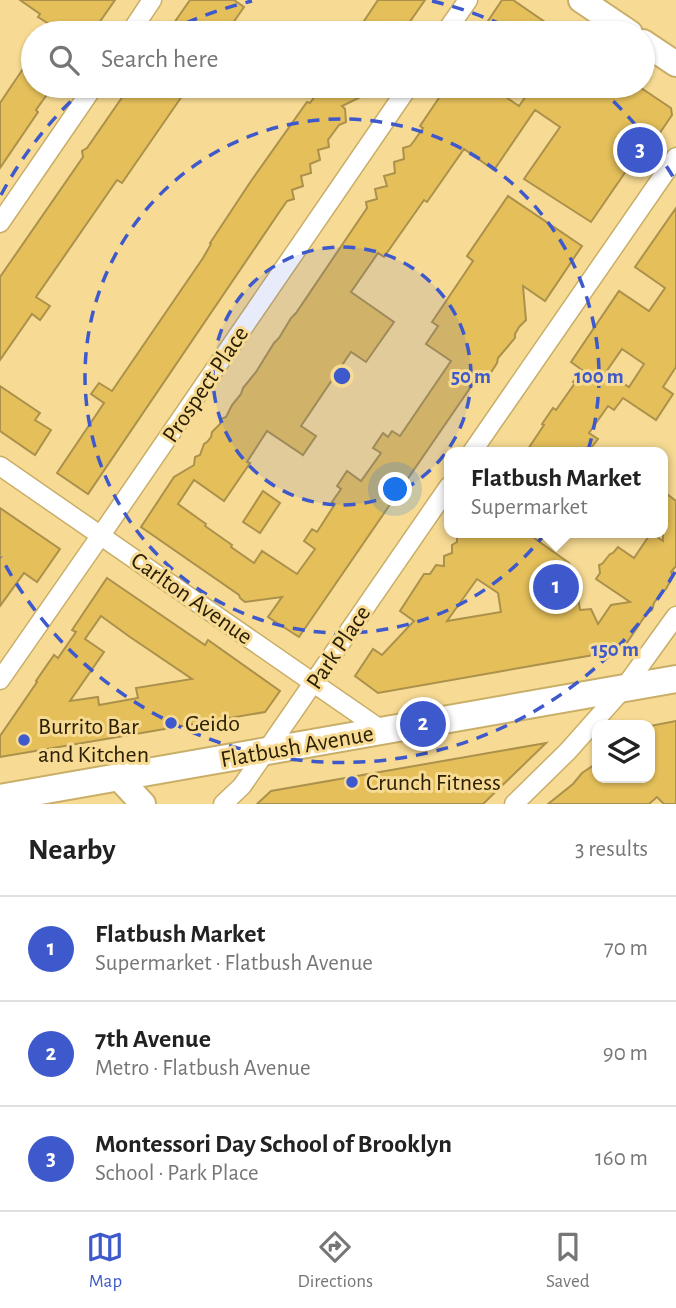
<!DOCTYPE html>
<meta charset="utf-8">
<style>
body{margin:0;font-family:"Alegreya Sans",sans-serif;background:#f6f6f6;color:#222}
.controls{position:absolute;right:21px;bottom:21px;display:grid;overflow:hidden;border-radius:14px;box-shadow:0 2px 5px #0004}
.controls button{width:63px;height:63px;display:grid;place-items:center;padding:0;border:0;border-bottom:2px solid #e0e0e0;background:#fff;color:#222;font:35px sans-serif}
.you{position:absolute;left:396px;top:490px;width:24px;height:24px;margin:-18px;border:5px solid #fff;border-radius:50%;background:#1a73e8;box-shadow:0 0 0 10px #1a73e833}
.badge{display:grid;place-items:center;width:46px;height:46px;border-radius:50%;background:#3e59cb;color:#fff;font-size:23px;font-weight:700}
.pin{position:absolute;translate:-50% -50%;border:4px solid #fff;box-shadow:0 2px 7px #0006}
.popup{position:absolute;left:444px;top:447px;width:224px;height:91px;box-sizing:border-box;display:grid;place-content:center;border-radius:14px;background:#fff;filter:drop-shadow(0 2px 5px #0005);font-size:23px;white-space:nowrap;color:#767676}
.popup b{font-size:26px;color:#222}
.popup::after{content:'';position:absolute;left:50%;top:100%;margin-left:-14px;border:14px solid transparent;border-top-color:#fff}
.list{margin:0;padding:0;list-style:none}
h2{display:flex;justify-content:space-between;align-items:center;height:91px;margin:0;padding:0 28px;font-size:30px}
h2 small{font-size:23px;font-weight:400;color:#767676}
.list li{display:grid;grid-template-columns:46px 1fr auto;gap:21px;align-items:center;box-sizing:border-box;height:105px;padding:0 28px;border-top:2px solid #e0e0e0}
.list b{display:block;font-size:26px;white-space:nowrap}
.list p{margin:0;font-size:23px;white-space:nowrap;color:#767676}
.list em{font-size:23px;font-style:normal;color:#767676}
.icon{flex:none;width:38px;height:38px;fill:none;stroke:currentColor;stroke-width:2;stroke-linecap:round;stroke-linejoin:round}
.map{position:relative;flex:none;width:676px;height:804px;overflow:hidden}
.search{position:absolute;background:#fff;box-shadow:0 2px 5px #0004;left:21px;right:21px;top:21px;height:77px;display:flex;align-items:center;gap:18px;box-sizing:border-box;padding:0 24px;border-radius:38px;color:#767676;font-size:26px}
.sheet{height:406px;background:#fff}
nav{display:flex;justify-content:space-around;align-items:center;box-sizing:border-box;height:98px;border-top:2px solid #e0e0e0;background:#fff;font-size:19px;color:#767676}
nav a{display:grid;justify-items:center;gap:4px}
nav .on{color:#3e59cb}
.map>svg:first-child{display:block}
</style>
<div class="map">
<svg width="676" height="804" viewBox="0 0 676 804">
<rect width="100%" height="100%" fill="#f7db94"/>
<g fill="#e4bf5a" stroke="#ab914b" stroke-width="2" fill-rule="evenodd">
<path d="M20 0H115L92 33H47L52 26 38 17 40 14Z"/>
<path d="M190 0H234L244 7 226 33H167Z"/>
<path d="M378 0H425L402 33H356Z"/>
<path d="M502 0H513L561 33H480Z"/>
<path d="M33 54V86H53L36 110 38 112 0 168V103Z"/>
<path d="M130 86H189L122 183 117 180 36 297 50 306 40 320 32 314 0 360V277L83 157 82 151 87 148Z"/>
<path d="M322 86H383L342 106 345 109 346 122 339 125 328 140 329 147 318 150 320 160 310 164 311 173 301 176 303 186 292 190 294 199 287 201 278 214 88 494 57 473 104 403 91 394 99 383 112 391 203 258 211 244 210 243 251 181 307 102 310 103Z"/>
<path d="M447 86H490L519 106 533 86H638L671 108 672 115 638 165 633 161 591 222 524 179 560 127 535 110 494 170 464 149 427 202 424 200 384 257 378 253 351 292 394 322 366 362 351 352 301 426 316 436 303 455 267 431 247 462 250 463 224 501 194 480 178 504 206 524 205 526 232 545 231 547 254 563 262 551 297 574 315 549 304 541 312 529 317 532 335 504 332 502 341 489 337 486 347 471 361 481 381 453 373 448 383 433 388 437 392 431 400 436 451 361 426 344 438 326 432 322 473 261 467 256 508 196 582 246 545 301 523 286 526 320 519 327 515 334V338L498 358 497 363 490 374 486 375 482 382 477 378 299 637 268 617 282 597 245 602 240 598 239 595 141 527 174 477 194 465 195 457 200 455 204 444 207 442 211 437 212 432 220 424 221 419 226 417 232 405 241 394 243 388 256 372 274 343 279 338 291 318 296 313 367 208 366 202 377 199 375 189 387 186 384 176 395 173 394 162 404 159 403 148 410 146 414 141 423 128 420 126Z"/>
<path d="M676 208V367L663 387 673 394 656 420 623 398 614 410 608 406 589 433 598 439 588 452H526L544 425 542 424 553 408 556 410 575 383 573 382 582 370 571 362 619 291 649 311 665 288 635 267ZM622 349 644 364 629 387 606 372Z"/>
<path d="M0 386 40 413 35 420 51 430 35 455 0 431Z"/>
<path d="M263 491 280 503 260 533 243 522Z"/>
<path d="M663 491 676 501V566L671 572 673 576 666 589 662 592 654 603 652 610 647 613 622 650 378 693 355 676 373 649 382 655 414 621 400 611 424 574H430L436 565 444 566V556L452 553V545L457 542V533H527L569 563 574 571 580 610 591 609 598 624 611 605 630 602 596 579 600 573 599 565 602 564 610 554 613 553 618 547 634 558 651 533 663 541ZM477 579 498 593 501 612 447 621Z"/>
<path d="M0 508 60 549 37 582 24 573 0 606Z"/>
<path d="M107 578 205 645 208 640 280 691 265 712 0 757V736L37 682 36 681 54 655 58 658 76 632 72 630ZM101 616 130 637 192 679 136 688 138 698 99 705 98 697 70 701 104 652 85 639Z"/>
<path d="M676 721V804H664L657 797 649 804H548L573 784 582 773 597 763V778H650V726Z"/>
<path d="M546 743 483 804H257L271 791Z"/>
</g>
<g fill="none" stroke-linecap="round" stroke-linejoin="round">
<defs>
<g id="street">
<path d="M130 33 152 0"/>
<path d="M445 33 468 0"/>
<path d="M0 223 94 86"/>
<path d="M472 452 676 157"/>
<path d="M0 466 383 731"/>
<path d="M0 680 101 535 409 86"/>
<path d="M223 804 242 786 449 486"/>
<path d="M514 804 568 751 624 688 676 616"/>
</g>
<g id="secondary">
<path d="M581 0 630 33"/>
<path d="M643 42 676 64"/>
<path d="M118 777 143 804"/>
</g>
<path id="primary" d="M0 798 676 679"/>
</defs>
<use href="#street" stroke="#c9ae68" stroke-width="21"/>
<use href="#secondary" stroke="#c9ae68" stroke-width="28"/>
<use href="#primary" stroke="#c9ae68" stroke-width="30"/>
<use href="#street" stroke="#fff" stroke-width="18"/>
<use href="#secondary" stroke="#fff" stroke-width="24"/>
<use href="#primary" stroke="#fff" stroke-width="26"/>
</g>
<circle cx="342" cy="376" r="129" fill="#3e59cb" fill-opacity=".12"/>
<g fill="none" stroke="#3e59cb" stroke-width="3.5" stroke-dasharray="12 9">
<circle cx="342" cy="376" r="129"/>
<circle cx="342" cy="376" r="257"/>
<path d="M675 572A386 386 0 0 1 1 557M1 195A386 386 0 0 1 86 87M167 32A386 386 0 0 1 252 1M432 1A386 386 0 0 1 517 32M598 87A386 386 0 0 1 675 180"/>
</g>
<g fill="#3e59cb" stroke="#f7db94" stroke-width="2.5">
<circle cx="171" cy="723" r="7"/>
<circle cx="24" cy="740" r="7"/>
<circle cx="352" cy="782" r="7"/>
</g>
<g text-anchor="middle" stroke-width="6" stroke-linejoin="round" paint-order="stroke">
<g font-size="24" fill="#2b2003" stroke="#f7db94">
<text transform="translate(205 384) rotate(-56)" y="8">Prospect Place</text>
<text transform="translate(192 598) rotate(35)" y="8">Carlton Avenue</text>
<text transform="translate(338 647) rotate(-56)" y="8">Park Place</text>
<text transform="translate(297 746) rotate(-10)" y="8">Flatbush Avenue</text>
</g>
<g font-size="24" fill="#2b2003" stroke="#f7db94" text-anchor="start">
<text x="185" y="731">Geido</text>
<text x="38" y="734">Burrito Bar<tspan x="38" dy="28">and Kitchen</tspan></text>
<text x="366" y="790">Crunch Fitness</text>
</g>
</g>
<circle cx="342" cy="376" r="10" fill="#3e59cb" stroke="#f7db94" stroke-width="3.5"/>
<g font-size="21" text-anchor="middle" font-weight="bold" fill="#3e59cb" stroke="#f7db94" stroke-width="6" stroke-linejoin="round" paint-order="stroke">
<text x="471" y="383">50 m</text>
<text x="599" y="383">100 m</text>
<text x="615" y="656">150 m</text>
</g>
</svg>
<div class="controls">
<button><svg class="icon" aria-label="layers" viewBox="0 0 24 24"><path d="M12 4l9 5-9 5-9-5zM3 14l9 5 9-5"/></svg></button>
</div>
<div class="you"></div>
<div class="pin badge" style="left:556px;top:587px">1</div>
<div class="popup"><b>Flatbush Market</b>Supermarket</div>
<div class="pin badge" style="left:423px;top:724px">2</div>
<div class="pin badge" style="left:640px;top:150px">3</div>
<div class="search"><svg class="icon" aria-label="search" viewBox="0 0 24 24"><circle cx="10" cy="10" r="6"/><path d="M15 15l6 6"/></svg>Search here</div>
</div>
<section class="sheet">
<h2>Nearby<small>3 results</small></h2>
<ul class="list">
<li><span class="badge">1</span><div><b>Flatbush Market</b><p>Supermarket · Flatbush Avenue</p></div><em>70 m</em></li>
<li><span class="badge">2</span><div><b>7th Avenue</b><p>Metro · Flatbush Avenue</p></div><em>90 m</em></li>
<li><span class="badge">3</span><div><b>Montessori Day School of Brooklyn</b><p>School · Park Place</p></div><em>160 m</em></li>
</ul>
</section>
<nav>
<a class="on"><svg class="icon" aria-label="map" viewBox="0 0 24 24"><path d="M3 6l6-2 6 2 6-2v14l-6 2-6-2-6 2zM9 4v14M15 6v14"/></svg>Map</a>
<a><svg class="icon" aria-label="directions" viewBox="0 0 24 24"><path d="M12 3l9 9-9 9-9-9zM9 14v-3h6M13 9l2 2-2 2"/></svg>Directions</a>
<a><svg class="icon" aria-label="saved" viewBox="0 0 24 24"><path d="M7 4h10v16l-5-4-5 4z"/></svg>Saved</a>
</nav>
